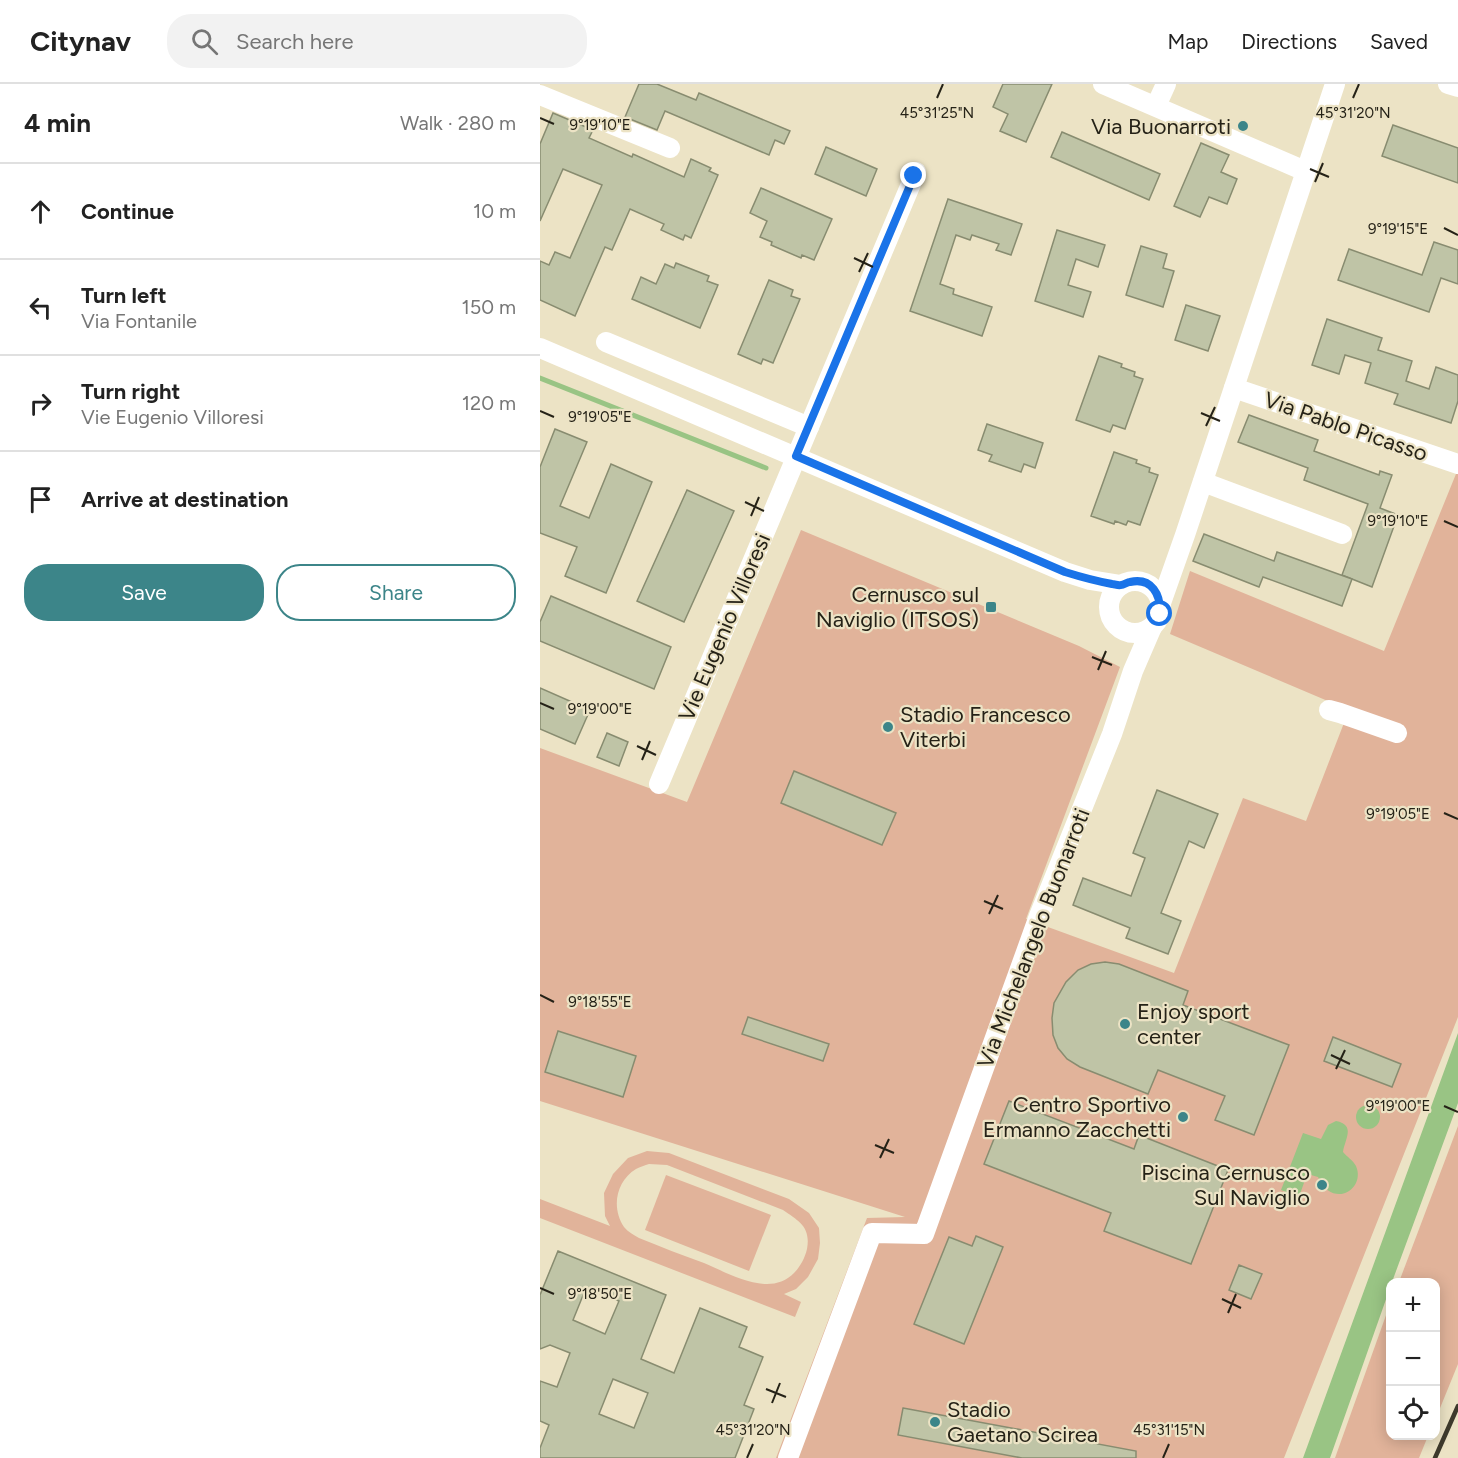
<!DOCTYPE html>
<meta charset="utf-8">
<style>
body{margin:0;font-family:Figtree,sans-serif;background:#f2f2f2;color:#222}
.controls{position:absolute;right:18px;bottom:18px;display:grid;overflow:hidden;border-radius:12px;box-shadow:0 3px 15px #0003}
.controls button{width:54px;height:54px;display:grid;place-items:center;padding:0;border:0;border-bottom:2px solid #e0e0e0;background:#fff;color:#222;font:30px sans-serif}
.stop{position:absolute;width:18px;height:18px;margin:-14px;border:4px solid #1a73e8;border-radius:50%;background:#fff}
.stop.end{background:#1a73e8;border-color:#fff;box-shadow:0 2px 6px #0008}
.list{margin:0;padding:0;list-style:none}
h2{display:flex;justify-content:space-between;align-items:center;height:78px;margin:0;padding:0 24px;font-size:26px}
h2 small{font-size:20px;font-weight:400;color:#767676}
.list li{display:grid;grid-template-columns:39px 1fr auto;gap:18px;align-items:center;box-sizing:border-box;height:96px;padding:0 24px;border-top:2px solid #e0e0e0}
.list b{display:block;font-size:22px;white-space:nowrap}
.list p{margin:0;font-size:20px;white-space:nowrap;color:#767676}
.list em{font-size:20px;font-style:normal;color:#767676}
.actions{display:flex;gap:12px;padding:18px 24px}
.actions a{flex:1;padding:14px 0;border:2px solid #3c8589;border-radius:24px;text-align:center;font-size:21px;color:#3c8589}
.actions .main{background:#3c8589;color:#fff}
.icon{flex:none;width:33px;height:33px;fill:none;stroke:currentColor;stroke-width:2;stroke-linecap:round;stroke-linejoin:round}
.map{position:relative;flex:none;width:918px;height:1374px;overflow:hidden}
header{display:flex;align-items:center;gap:36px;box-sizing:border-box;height:84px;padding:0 30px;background:#fff;border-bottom:2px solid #e0e0e0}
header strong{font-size:28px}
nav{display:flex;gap:33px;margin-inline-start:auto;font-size:21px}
.search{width:420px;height:54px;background:#f2f2f2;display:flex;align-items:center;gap:15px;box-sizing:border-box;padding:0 21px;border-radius:24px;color:#767676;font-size:22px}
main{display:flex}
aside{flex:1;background:#fff}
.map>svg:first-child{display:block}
</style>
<header>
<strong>Citynav</strong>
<div class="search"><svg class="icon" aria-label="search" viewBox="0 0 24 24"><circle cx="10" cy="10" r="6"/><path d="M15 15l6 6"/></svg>Search here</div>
<nav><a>Map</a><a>Directions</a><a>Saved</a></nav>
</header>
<main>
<aside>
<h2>4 min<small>Walk · 280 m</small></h2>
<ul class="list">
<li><svg class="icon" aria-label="ahead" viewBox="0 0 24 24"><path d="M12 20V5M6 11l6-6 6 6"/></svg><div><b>Continue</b></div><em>10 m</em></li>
<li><svg class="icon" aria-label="left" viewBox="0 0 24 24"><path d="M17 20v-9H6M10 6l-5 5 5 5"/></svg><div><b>Turn left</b><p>Via Fontanile</p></div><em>150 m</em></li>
<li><svg class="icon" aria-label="right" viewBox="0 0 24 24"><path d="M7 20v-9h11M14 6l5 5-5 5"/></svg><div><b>Turn right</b><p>Vie Eugenio Villoresi</p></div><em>120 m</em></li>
<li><svg class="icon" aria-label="arrive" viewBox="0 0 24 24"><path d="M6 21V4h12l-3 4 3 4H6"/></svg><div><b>Arrive at destination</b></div></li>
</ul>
<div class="actions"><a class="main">Save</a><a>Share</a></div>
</aside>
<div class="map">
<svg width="918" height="1374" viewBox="0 0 918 1374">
<rect width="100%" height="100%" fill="#ece3c5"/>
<g fill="#e1b39a" fill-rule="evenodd">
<path d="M918 385V933L744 1374H236L327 1134 365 1133 0 1017V664L147 718 261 446 539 562 580 583 486 835 634 889 703 714 766 737 809 626 630 550 650 487 844 567Z"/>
<path d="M918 1042V1280L896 1334V1198H859Z"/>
<path d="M107 1067 129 1069 249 1115 269 1129 279 1144 280 1159 278 1175 268 1193 256 1205 244 1210 261 1218 255 1233 0 1134V1115L70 1142 65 1132 64 1109 73 1090 88 1074ZM109 1080 127 1081 243 1126C259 1137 271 1143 267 1165 265 1174 260 1183 254 1189 230 1214 190 1190 164 1179 142 1171 121 1163 99 1154 94 1151 88 1148 84 1143 71 1124 76 1097 96 1085 100 1083 105 1081 109 1080Z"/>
<path d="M126 1091 231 1131 209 1187 105 1146Z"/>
<path d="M850 1220V1352H888L879 1374H795Z"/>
</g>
<g fill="#99c484">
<path d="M918 949V1019L852 1198H850V1204L790 1374H763Z"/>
<circle cx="828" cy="1033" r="12"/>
<path d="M796 1037C816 1041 805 1055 803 1068 807 1073 813 1076 816 1082 826 1105 793 1126 778 1093L771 1091 766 1093 759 1113 741 1106 763 1049 781 1055 788 1041Z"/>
</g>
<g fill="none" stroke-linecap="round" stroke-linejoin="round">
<path stroke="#99c484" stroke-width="5" d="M0 294 226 384"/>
</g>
<g fill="#bfc4a6" stroke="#888c70" stroke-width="1.5" fill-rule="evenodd">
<path d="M99 0H117L156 16 159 9 250 47 244 60 235 56 229 71 125 27 117 46 85 33Z"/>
<path d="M463 0H512L486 58 460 47 468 30 453 23Z"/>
<path d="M13 29 53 46 49 54 92 73 93 70 144 93 151 75 171 84 169 87 178 91 151 154 145 151 143 156 121 146 124 140 90 125 72 166 65 163 35 232 0 216V177L9 181 15 168 30 174 62 101 23 85 0 137V60Z"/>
<path d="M853 41 918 64V99L842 72Z"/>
<path d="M522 48 620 90 609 116 511 73Z"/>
<path d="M661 59 689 71 681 88 697 95 687 120 669 113 660 133 634 122Z"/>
<path d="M286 63 337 85 326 112 275 90Z"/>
<path d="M221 104 292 135 274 176 262 171 261 174 231 161 232 158 220 153 227 137 210 129Z"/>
<path d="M408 115 482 140 471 171 456 166 459 160 432 151 430 156 416 151 400 200 414 205 413 210 452 223 442 252 370 227Z"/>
<path d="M517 146 565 161 558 183 536 175 528 201 551 208 543 233 495 217Z"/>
<path d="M894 158 918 166V200L901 194 889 228 798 196 809 165 882 191Z"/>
<path d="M601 162 627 170 623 184 634 187 623 223 586 211Z"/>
<path d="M136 179 169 192 167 197 178 201 160 244 92 215 101 193 116 200 125 180 134 184Z"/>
<path d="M229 196 253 206 251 212 260 215 233 279 223 275 221 280 198 270Z"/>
<path d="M646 221 680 232 668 267 635 256Z"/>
<path d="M787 235 842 254 838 266 872 277 866 297 889 305 896 283 918 291V317L911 339 854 320 858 310 825 299 831 279 805 271 799 290 772 281Z"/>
<path d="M559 272 582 280 581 283 595 288 594 292 603 295 585 345 573 341 570 348 536 336Z"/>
<path d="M709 331 778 356 774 367 839 391 840 387 852 391 840 424 858 431 832 503 802 491 828 420 764 396 768 384 698 358Z"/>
<path d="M447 340 503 359 495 384 484 380 481 388 449 377 452 371 438 366Z"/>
<path d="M15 345 47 358 20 422 49 434 71 380 112 398 66 509 25 492 37 463 0 449V383Z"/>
<path d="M574 368 597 376 596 379 610 384 609 388 618 391 600 441 588 437 586 441 575 437 574 440 551 432Z"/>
<path d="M147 406 194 427 144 538 97 517Z"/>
<path d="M664 450 734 477 737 468 812 495 802 522 723 493 719 503 653 477Z"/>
<path d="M11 512 131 563 114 605 0 557V538Z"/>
<path d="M0 604 50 626 35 660 0 645Z"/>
<path d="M67 649 88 658 79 682 57 673Z"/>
<path d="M254 687 356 729 342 761 241 719Z"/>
<path d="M617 706 678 730 664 764 649 757 621 829 641 837 628 870 586 854 590 844 533 821 543 794 591 812 605 774 593 769Z"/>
<path d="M565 878 579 880 648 907 643 921 749 961 714 1051 675 1036 685 1012 618 986 608 1010 540 983 527 975 518 964 513 951 512 934 514 919 526 898 538 886 551 880Z"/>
<path d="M208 933 289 960 283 977 202 950Z"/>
<path d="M18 947 96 972 83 1013 5 988Z"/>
<path d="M793 953 861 980 852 1003 784 977Z"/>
<path d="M469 1017 594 1065 599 1051 688 1086 651 1180 564 1147 571 1129 444 1080Z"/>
<path d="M436 1152 463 1163 424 1260 374 1240 409 1153 432 1162Z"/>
<path d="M18 1167 126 1211 101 1275 134 1289 160 1224 207 1243 199 1263 223 1273 204 1321 214 1325 195 1374H0V1364L9 1341 0 1337V1297L17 1303 30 1269 10 1261 0 1265V1211ZM46 1204 79 1217 65 1250 33 1236ZM73 1295 108 1309 94 1344 59 1330Z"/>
<path d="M699 1181 722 1190 711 1215 689 1206Z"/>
<path d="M363 1324 596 1367V1374H482L358 1351Z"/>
</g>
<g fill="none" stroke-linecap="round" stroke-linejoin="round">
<g stroke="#fff" stroke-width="20">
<path d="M563 0 765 87"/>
<path d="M908 0 918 3"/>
<path d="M0 11 130 64"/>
<path d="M616 22 626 0"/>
<path d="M66 258 269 343"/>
<path d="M0 264 525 488 550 496 581 501"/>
<path d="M694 304 918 380"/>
<path d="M663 398 802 450"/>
<circle cx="595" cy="523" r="26"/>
<path d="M621 519 645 451 795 0"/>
<path d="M789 626 800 629 857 649"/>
<path d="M119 700 376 88"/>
<path d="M248 1374 332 1149 384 1150 499 832 572 650 593 587 612 543"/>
</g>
<path stroke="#3e3a2c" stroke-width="4.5" d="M895 1374 918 1322"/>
</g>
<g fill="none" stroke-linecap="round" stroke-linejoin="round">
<path stroke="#1a73e8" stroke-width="8" d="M374 92 256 372 525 488C541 493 556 497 572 500 575 500 578 502 581 501 584 501 587 498 590 498 612 493 621 511 620 530"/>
</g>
<path fill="none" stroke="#252217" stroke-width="2" d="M397 14 403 0M813 14 819 0M0 34 14 40M770 85 789 93M775 98 783 79M904 144 918 151M314 174 333 183M319 188 328 169M0 327 14 333M661 329 680 337M666 342 675 323M205 418 224 427M211 432 219 413M904 437 918 443M552 573 572 581M558 586 566 567M0 619 14 625M97 662 116 671M102 676 110 657M904 729 918 735M444 817 463 825M449 830 458 811M0 911 14 918M791 971 810 980M796 985 805 966M904 1022 918 1028M335 1061 354 1069M340 1074 349 1055M0 1204 14 1210M682 1215 701 1224M688 1229 696 1210M226 1305 246 1313M232 1319 240 1299M207 1374 213 1360M623 1374 629 1360"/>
<g fill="#3c8589" stroke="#ece3c5" stroke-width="2">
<circle cx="703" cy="42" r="6"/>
<rect x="445" y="517" width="12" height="12" rx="3"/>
<circle cx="348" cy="643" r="6"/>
<circle cx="585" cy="940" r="6"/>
<circle cx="643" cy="1033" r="6"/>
<circle cx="782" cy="1101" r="6"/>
<circle cx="395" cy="1338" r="6"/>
</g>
<g text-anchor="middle" stroke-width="4.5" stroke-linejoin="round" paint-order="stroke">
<g font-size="22" fill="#252217" stroke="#ece3c5" text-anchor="end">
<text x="691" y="50">Via Buonarroti</text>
<text x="439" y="518">Cernusco sul<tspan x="439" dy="25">Naviglio (ITSOS)</tspan></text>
<text x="360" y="638" text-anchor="start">Stadio Francesco<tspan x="360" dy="25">Viterbi</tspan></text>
<text x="597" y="935" text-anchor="start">Enjoy sport<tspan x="597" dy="25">center</tspan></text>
<text x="631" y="1028">Centro Sportivo<tspan x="631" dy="25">Ermanno Zacchetti</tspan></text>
<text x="770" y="1096">Piscina Cernusco<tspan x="770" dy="25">Sul Naviglio</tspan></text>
<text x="407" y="1333" text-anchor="start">Stadio<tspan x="407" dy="25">Gaetano Scirea</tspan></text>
</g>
<g font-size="22" fill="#252217" stroke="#ece3c5">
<text transform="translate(806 342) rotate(19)" y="8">Via Pablo Picasso</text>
<text transform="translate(184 543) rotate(-67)" y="8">Vie Eugenio Villoresi</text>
<text transform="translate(493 854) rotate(-69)" y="8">Via Michelangelo Buonarroti</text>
</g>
</g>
<g font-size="15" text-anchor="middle" fill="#252217" stroke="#ece3c5" stroke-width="4.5" stroke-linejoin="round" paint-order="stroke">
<text x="813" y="34">45°31'20"N</text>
<text x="397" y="34">45°31'25"N</text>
<text x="60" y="46">9°19'10"E</text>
<text x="858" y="150">9°19'15"E</text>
<text x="60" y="338">9°19'05"E</text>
<text x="858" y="442">9°19'10"E</text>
<text x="60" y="630">9°19'00"E</text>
<text x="858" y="735">9°19'05"E</text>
<text x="60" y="923">9°18'55"E</text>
<text x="858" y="1027">9°19'00"E</text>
<text x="60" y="1215">9°18'50"E</text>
<text x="213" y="1351">45°31'20"N</text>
<text x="629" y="1351">45°31'15"N</text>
</g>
</svg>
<div class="controls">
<button>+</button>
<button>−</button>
<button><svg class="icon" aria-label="locate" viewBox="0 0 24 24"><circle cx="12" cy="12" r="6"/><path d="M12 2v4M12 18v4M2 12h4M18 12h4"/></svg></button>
</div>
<div class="stop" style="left:620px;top:530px"></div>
<div class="stop end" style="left:374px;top:92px"></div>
</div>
</main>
